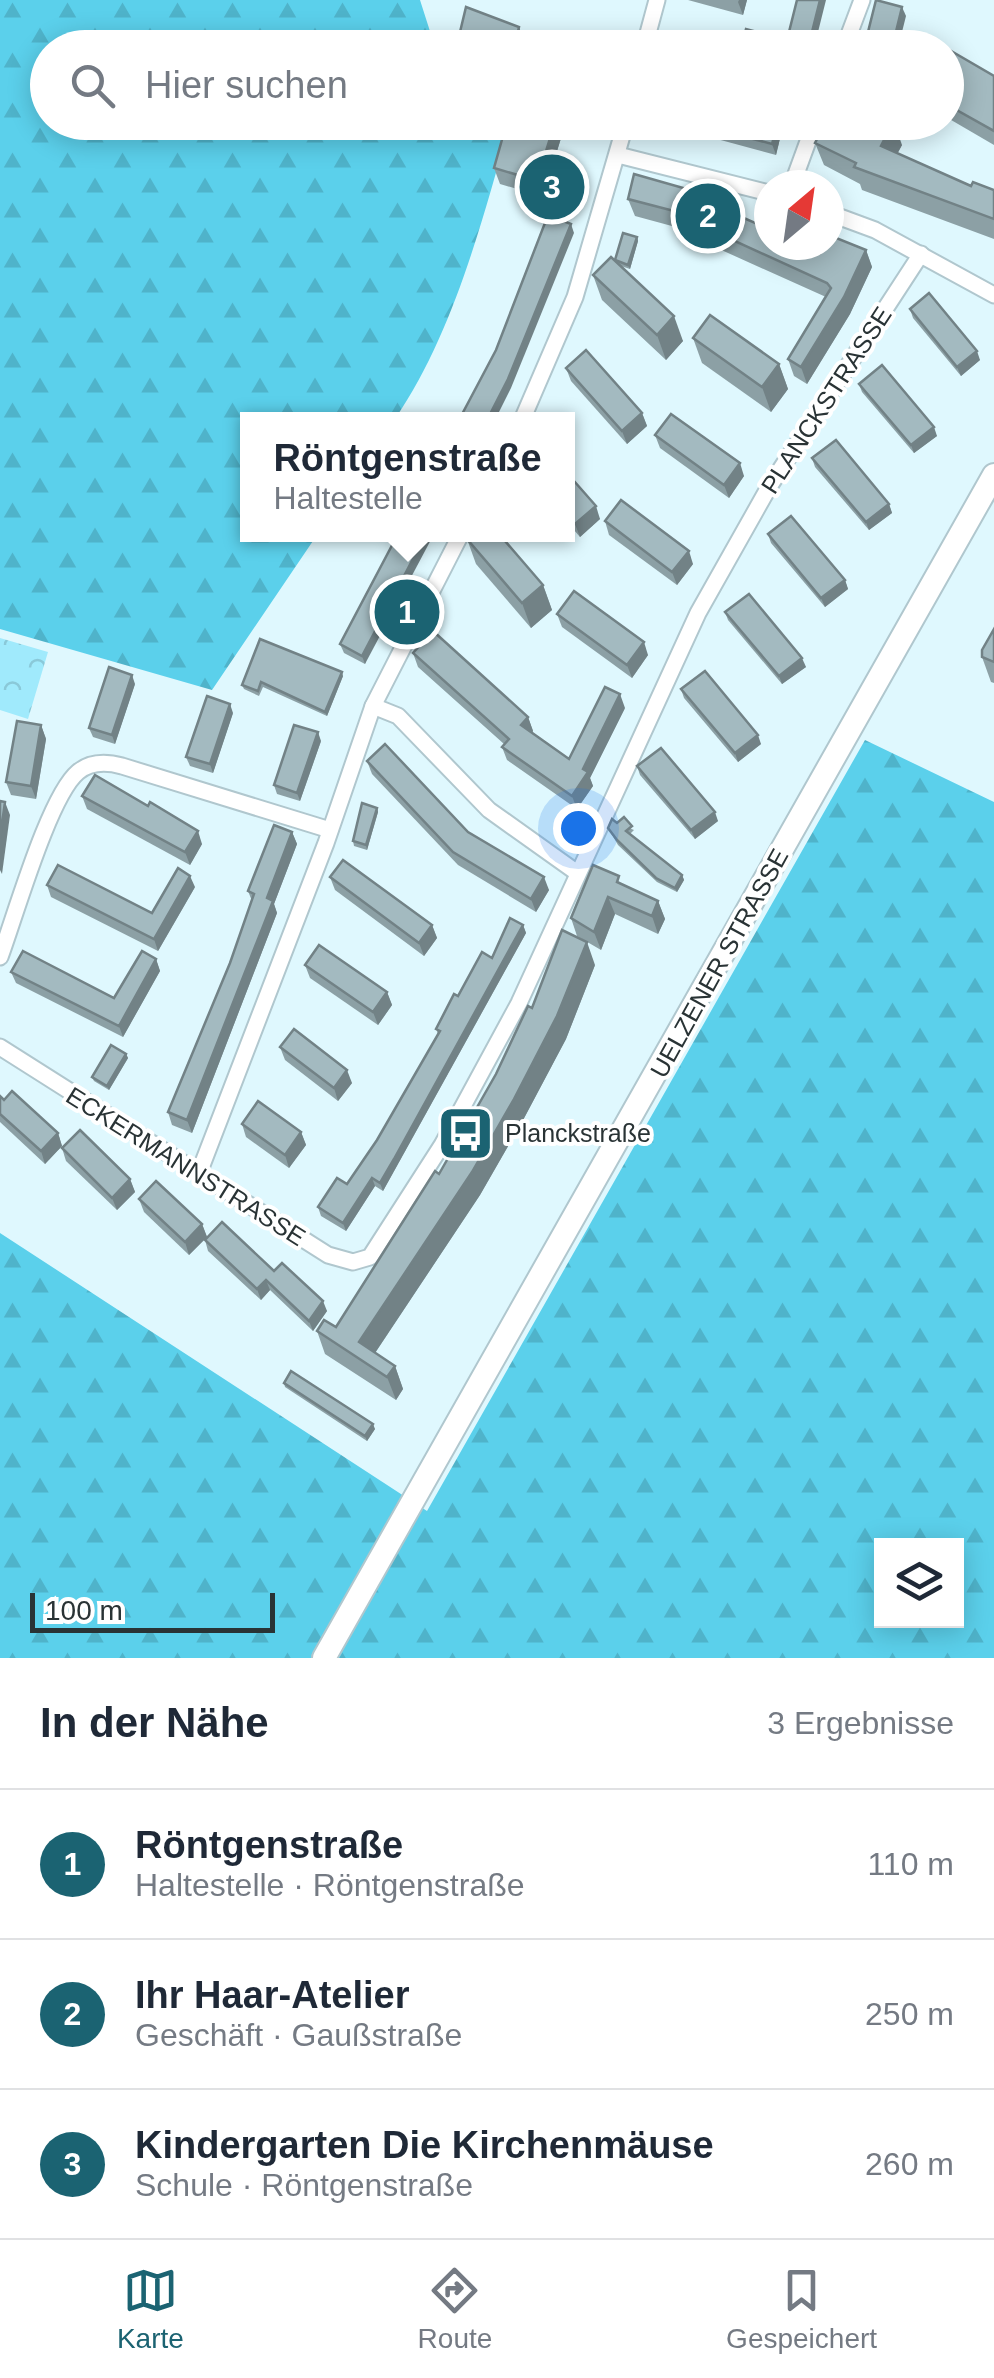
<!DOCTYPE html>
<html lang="de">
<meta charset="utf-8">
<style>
body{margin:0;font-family:Arial,sans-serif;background:#f2f2f3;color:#1f2937}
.controls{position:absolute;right:30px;bottom:30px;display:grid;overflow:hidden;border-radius:0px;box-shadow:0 5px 25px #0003}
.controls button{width:90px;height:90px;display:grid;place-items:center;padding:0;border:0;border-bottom:2px solid #e0e1e3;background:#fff;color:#1f2937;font:50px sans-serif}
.compass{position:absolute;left:754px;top:170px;width:90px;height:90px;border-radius:50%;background:#fff;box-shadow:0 5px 25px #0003;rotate:29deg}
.scale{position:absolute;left:30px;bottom:25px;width:245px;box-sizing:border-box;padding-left:10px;border:5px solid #293335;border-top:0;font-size:28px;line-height:35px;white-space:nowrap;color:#293335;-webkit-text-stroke:8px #fff;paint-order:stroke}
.you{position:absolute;left:578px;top:828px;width:35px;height:35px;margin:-25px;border:8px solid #fff;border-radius:50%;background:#1a73e8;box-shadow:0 0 0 15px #1a73e833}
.badge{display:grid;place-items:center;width:65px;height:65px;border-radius:50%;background:#1b6372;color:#fff;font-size:32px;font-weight:700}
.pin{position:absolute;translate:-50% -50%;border:5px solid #fff;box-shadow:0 2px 10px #0006}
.popup{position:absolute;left:240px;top:412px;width:335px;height:130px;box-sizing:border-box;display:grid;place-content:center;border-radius:0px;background:#fff;filter:drop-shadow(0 2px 8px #0005);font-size:32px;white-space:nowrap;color:#747a83}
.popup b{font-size:38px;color:#1f2937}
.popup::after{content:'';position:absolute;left:50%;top:100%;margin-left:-20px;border:20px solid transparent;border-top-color:#fff}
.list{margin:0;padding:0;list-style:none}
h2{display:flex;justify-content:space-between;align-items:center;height:130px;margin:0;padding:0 40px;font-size:42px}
h2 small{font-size:32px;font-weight:400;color:#747a83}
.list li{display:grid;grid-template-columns:65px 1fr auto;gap:30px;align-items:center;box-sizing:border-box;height:150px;padding:0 40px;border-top:2px solid #e0e1e3}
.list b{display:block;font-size:38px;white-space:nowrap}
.list p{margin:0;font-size:32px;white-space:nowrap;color:#747a83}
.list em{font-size:32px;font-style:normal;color:#747a83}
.icon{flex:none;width:55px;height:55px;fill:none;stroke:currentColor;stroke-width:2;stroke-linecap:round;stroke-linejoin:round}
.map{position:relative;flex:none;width:994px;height:1658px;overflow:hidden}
.search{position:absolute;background:#fff;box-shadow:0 5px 25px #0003;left:30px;right:30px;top:30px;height:110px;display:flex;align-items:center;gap:25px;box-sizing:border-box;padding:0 35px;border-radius:55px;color:#747a83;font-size:38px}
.sheet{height:580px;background:#fff}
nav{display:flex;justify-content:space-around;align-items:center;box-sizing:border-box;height:140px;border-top:2px solid #e0e1e3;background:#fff;font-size:28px;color:#747a83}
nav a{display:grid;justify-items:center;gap:5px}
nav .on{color:#1b6372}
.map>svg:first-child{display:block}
</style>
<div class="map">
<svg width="994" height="1658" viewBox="0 0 994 1658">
<defs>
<pattern id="forest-firs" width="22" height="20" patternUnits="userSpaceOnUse" patternTransform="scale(2.5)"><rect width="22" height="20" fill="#5bd0eb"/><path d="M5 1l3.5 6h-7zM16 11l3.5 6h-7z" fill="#4fb3ca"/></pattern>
<pattern id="park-crowns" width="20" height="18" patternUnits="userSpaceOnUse" patternTransform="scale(2.5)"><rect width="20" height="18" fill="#a0eafc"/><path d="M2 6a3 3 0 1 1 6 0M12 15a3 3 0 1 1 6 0" fill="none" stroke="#8ac9d9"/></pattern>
</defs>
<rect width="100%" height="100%" fill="#dff8fe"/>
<g fill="url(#forest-firs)" fill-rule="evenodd">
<path d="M0 0H420L435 47 48 48V122L510 123C482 222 453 334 395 419L247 420V534L317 535 212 690 0 629Z"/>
<path d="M865 740 994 802V1658H0V1233L427 1511ZM882 1546H956V1620H882Z"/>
</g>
<path fill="url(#park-crowns)" d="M0 638 48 652 28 719 0 710Z"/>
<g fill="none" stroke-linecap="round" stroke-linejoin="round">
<defs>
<g id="minor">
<path d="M644 48 657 0"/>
<path d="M844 48 862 0"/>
<path d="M618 155 769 193"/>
<path d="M792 185 815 122"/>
<path d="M829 213 875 230 994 295"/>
<path d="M522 420 575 297 626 122"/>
<path d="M373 706 398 716 489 810 576 872"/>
<path d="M0 957C15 917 49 796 78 772 90 762 107 762 122 766L330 830"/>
<path d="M0 1047 328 1255 353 1262 370 1257 442 1145 519 1003 698 613 769 487 921 254"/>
<path d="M199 1173 326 843 373 706 461 534"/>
</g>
<path id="secondary" d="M324 1658 994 475"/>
</defs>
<use href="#minor" stroke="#b0c7ce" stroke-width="19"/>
<use href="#secondary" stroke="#b0c7ce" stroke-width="26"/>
<use href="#minor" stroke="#fff" stroke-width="15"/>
<use href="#secondary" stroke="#fff" stroke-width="22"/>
</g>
<g fill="#8ca0a5">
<path d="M688 0H747L743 15Z"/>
<path d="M460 32 524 40 522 48H475L465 45Z"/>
<path d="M946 48 994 76V145L946 117Z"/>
<path d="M507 122H566L553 164 588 188 582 208 500 184 494 168Z"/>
<path d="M654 122H784L776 155Z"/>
<path d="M826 122H859L857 134 866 138 902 145 897 154 971 186 994 190V239L862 190 860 184 824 165 815 143Z"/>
<path d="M715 197 719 207 820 253 866 250 872 267 850 314 807 384 794 376 788 359 826 297 708 244 705 235 635 216 628 199Z"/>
<path d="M637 237 638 241 630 269 621 266 683 341 666 360 602 300 593 275 615 260Z"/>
<path d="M910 309 980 360 961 376 913 318Z"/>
<path d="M693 338 779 364 788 389 771 412 702 363Z"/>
<path d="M566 368 642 413 647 426 627 444 571 381Z"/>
<path d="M859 384 937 436 914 453 862 392Z"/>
<path d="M655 435 744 476 729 498 660 448Z"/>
<path d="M812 458 889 504 892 513 869 530 815 467Z"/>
<path d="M567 473 600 519 580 537 567 522Z"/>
<path d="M605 521 693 564 677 585 609 535Z"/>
<path d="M398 534 365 664 344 653 340 644Z"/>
<path d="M768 534 845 580 848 589 825 607 771 543Z"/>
<path d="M467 539 543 585 552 610 531 628 476 564Z"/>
<path d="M725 612 806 667 782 684 728 620Z"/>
<path d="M557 614 648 655 632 678 562 627Z"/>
<path d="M994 629V683L991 682 982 657Z"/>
<path d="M413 653 528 717 533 731 532 733 569 759 625 708 590 778 593 786 577 809 507 760 502 747 504 744 418 667Z"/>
<path d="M343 676 327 716 263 687 259 696 244 689 242 685Z"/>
<path d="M135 684 115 744 93 737 89 728Z"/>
<path d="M681 689 761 744 738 762 684 698Z"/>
<path d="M233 713 213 773 190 766 186 757Z"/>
<path d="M41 725 46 739 36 799 11 795 6 782Z"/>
<path d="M321 741 300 801 277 794 274 785Z"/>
<path d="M367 761 549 890 536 912 458 865 372 774Z"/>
<path d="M637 766 718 821 695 839 640 775Z"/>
<path d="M82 796 202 844 190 865 87 809Z"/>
<path d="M377 808 378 812 367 850 354 846 353 841Z"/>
<path d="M617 823 634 830 630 834 682 875 684 880 677 892 657 882 618 845 608 828Z"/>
<path d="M292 832 297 844 274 904 277 913 192 1133 172 1125 168 1112 230 963 252 901 248 891Z"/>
<path d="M330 877 432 925 437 938 424 956 335 890Z"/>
<path d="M47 885 152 913 195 887 158 951 51 897Z"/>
<path d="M622 885 658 901 665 919 658 934 615 914 601 950 577 936 571 918Z"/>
<path d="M523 925 526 933 383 1191 375 1186 346 1231 321 1216 318 1207 347 1184 377 1140 438 1034 436 1029 458 996Z"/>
<path d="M156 959 160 971 123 1037 16 983 11 972 114 998Z"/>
<path d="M305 965 387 992 392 1005 378 1025 310 978Z"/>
<path d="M595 965 566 1039 522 1122 480 1195 375 1353 395 1366 403 1389 396 1400 325 1354 317 1331 336 1327 439 1174 496 1074 532 1008Z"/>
<path d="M280 1047 352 1083 338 1101 285 1060Z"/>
<path d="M126 1054 128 1058 109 1090 94 1081 92 1077Z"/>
<path d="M0 1096 58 1133 62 1146 45 1164 0 1122Z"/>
<path d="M242 1124 301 1132 306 1145 289 1168 246 1137Z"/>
<path d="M62 1148 130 1179 135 1192 117 1210 66 1161Z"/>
<path d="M139 1199 202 1224 207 1237 189 1255 144 1212Z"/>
<path d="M205 1240 274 1271 327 1311 313 1331 270 1290 261 1300 208 1251Z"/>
<path d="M284 1383 375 1429 367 1441 285 1387Z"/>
</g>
<g fill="#728286">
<path d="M739 0H747L743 15 738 2Z"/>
<path d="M820 0H826L814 48H808Z"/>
<path d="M902 7 906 16 898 48H892Z"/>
<path d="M519 27 524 40 522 48H514Z"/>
<path d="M555 122H566L549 177 543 161Z"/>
<path d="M778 122H784L776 155 772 144Z"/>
<path d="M845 122H859L852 150 844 127Z"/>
<path d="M894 122 902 145 889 169 881 146Z"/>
<path d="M582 172 588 188 582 208 576 192Z"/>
<path d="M571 224 574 233 511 388 495 420H487Z"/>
<path d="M637 237 638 241 630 269 628 265Z"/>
<path d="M866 250 872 267 850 314 807 384 801 367Z"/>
<path d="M674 316 683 341 666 360 657 335Z"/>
<path d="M977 351 980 360 961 376 957 367Z"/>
<path d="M779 364 788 389 771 412 762 387Z"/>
<path d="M642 413 647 426 627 444 622 431Z"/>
<path d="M934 427 937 436 914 453 911 445Z"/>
<path d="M740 463 744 476 729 498 724 485Z"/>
<path d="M889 504 892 513 869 530 866 522Z"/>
<path d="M596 506 600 519 580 537 575 524Z"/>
<path d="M426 534H434L365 664 362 656Z"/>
<path d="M689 551 693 564 677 585 672 572Z"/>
<path d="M845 580 848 589 825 607 821 598Z"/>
<path d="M543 585 552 610 531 628 522 603Z"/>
<path d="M644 642 648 655 632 678 627 665Z"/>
<path d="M802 658 806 667 782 684 779 676Z"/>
<path d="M342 672 343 676 327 716 325 712Z"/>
<path d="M132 675 135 684 115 744 112 735Z"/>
<path d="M620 694 625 708 590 778 593 786 577 809 572 796 583 769Z"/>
<path d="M230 704 233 713 213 773 210 764Z"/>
<path d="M528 717 533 731 526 739 521 725Z"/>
<path d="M41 725 46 739 36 799 31 786Z"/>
<path d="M318 732 321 741 300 801 297 793Z"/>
<path d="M758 735 761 744 738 762 735 753Z"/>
<path d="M5 802 10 815 2 874 0 870V838Z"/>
<path d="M377 808 378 812 367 850 366 845Z"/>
<path d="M715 812 718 821 695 839 691 830Z"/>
<path d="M198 831 202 844 190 865 185 852Z"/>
<path d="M292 832 297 844 274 904 277 913 192 1133 187 1120 267 898Z"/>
<path d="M682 875 684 880 677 892 675 888Z"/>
<path d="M190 876 195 887 158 951 154 939Z"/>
<path d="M544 877 549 890 536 912 531 899Z"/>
<path d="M608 897 615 914 601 950 594 932Z"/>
<path d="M658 901 665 919 658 934 652 916Z"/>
<path d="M432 925 437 938 424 956 419 943Z"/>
<path d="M523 925 526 933 383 1191 380 1183Z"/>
<path d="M587 942 595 965 566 1039 522 1122 480 1195 367 1365 359 1342Z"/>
<path d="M156 959 160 971 123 1037 119 1026Z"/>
<path d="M387 992 392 1005 378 1025 373 1012Z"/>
<path d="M126 1054 128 1058 109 1090 107 1086Z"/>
<path d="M347 1070 352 1083 338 1101 334 1088Z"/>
<path d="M301 1132 306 1145 289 1168 285 1155Z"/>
<path d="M58 1133 62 1146 45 1164 41 1151Z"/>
<path d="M372 1178 375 1186 346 1231 343 1223Z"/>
<path d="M130 1179 135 1192 117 1210 112 1198Z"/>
<path d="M202 1224 207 1237 189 1255 185 1242Z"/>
<path d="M266 1280 270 1290 261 1300 257 1289Z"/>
<path d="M323 1301 327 1311 313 1331 309 1321Z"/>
<path d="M395 1366 403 1389 396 1400 387 1377Z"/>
<path d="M373 1424 375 1429 367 1441 365 1436Z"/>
</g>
<g fill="#a3bac0" stroke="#728286" stroke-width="2.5">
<path d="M797 0H820L808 48H741L746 29 787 40Z"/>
<path d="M876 0 902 7 892 48H864Z"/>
<path d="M466 7 519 27 514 48H489L491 40 460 32Z"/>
<path d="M541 38 575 45 576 38 603 45 602 48H539Z"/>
<path d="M946 48 994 76V131L946 104Z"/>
<path d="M507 122H555L543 161 582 172 576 192 494 168Z"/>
<path d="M690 122H778L772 144Z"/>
<path d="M826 122H845L844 127 866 138 874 122H893L881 146 971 186 973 182 994 190V219L854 167 856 163 815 143Z"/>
<path d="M634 174 715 197 712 204 769 229V245H803L820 253 824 245H829V235L866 250 844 297 801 367 788 359 831 288 827 283 702 226 705 219 628 199Z"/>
<path d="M548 215 571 224 508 379 487 420H459L496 350Z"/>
<path d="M623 233 637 237 628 265 615 260Z"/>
<path d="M611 257 674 316 657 335 593 275Z"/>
<path d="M929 293 977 351 957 367 910 309Z"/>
<path d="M710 315 779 364 762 387 693 338Z"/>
<path d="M586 350 642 413 622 431 566 368Z"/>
<path d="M882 365 934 427 911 445 859 384Z"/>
<path d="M671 414 740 463 724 485 655 435Z"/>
<path d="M836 440 889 504 866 522 812 458Z"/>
<path d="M567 473 596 506 575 524 567 514Z"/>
<path d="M621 500 689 551 672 572 605 521Z"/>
<path d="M791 516 845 580 821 598 768 534Z"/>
<path d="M398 534H426L362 656 340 644Z"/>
<path d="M472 534H499L543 585 522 603 467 539Z"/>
<path d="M574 591 644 642 627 665 557 614Z"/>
<path d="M749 594 802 658 779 676 725 612Z"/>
<path d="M994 629V662L982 657V650Z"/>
<path d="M433 631 528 717 521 725 569 759 605 687 620 694 583 769 588 772 572 796 502 747 509 739 413 653Z"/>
<path d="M260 639 342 672 325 712 261 682 258 691 242 685Z"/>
<path d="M109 667 132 675 112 735 89 728Z"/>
<path d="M705 671 758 735 735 753 681 689Z"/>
<path d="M207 696 230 704 210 764 186 757Z"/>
<path d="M17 721 41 725 31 786 6 782Z"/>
<path d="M294 725 318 732 297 793 274 785Z"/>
<path d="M385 744 468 832 544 877 531 899 453 852 367 761Z"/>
<path d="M661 748 715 812 691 830 637 766Z"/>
<path d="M95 775 148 806 150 802 198 831 185 852 82 796Z"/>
<path d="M0 801 5 802 0 838Z"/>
<path d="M362 803 377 808 366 845 353 841Z"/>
<path d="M624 817 632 826 626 831 682 875 675 888 656 878 617 840 608 828 612 819 617 823Z"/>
<path d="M274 825 292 832 267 898 273 901 187 1120 168 1112 230 963 254 894 248 891Z"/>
<path d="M343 860 432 925 419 943 330 877Z"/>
<path d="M58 865 152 913 178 868 190 876 154 939 47 885Z"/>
<path d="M593 865 619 876 617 882 658 901 652 916 608 897 594 932 571 918Z"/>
<path d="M510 918 523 925 394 1159 380 1183 372 1178 343 1223 318 1207 337 1178 347 1184 377 1140 440 1031 436 1029 454 994 458 996 482 952 492 958Z"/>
<path d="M562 930 587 942 557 1016 514 1099 472 1172 359 1342 395 1366 387 1377 317 1331 324 1320 336 1327 435 1171 439 1174 496 1074 528 1006 532 1008Z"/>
<path d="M319 945 387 992 373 1012 305 965Z"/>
<path d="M23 951 114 998 142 951 156 959 119 1026 11 972Z"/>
<path d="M294 1029 347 1070 334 1088 280 1047Z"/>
<path d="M111 1045 126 1054 107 1086 92 1077Z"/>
<path d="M12 1091 58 1133 41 1151 0 1114V1096L4 1100Z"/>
<path d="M258 1101 301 1132 285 1155 242 1124Z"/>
<path d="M80 1130 130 1179 112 1198 62 1148Z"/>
<path d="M156 1181 202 1224 185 1242 139 1199Z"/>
<path d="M222 1222 274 1271 282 1263 323 1301 309 1321 266 1280 257 1289 205 1240Z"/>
<path d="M291 1371 373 1424 365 1436 284 1383Z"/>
</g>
<defs>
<symbol id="bus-square" viewBox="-11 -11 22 22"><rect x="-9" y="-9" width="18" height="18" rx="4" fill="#1b6372" stroke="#fff"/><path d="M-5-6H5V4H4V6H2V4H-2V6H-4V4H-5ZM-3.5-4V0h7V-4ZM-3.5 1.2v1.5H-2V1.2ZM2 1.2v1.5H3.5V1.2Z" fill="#fff"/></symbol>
</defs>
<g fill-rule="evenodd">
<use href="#bus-square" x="434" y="1102" width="63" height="63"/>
</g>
<g text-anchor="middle" stroke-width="8" stroke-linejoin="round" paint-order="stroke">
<g font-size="25" fill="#293335" stroke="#fff">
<text transform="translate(826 400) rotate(-57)" y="9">PLANCKSTRASSE</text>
<text transform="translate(719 963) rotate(-61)" y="9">UELZENER STRASSE</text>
<text transform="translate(186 1166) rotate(32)" y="9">ECKERMANNSTRASSE</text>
</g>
<g font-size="25" fill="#293335" stroke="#fff" text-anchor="start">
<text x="505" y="1142">Planckstraße</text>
</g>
</g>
</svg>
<div class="controls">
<button><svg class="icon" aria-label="layers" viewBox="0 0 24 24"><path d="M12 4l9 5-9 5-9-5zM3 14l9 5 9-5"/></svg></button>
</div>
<svg class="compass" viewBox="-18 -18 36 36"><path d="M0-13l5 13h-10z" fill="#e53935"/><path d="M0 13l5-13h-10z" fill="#747a83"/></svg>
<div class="scale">100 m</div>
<div class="you"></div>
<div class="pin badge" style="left:407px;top:612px">1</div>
<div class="popup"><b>Röntgenstraße</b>Haltestelle</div>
<div class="pin badge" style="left:708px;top:216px">2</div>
<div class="pin badge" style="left:552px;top:187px">3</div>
<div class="search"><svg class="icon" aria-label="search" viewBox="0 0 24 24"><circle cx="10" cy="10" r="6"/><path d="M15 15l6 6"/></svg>Hier suchen</div>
</div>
<section class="sheet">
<h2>In der Nähe<small>3 Ergebnisse</small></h2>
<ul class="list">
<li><span class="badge">1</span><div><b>Röntgenstraße</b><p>Haltestelle · Röntgenstraße</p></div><em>110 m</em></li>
<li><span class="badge">2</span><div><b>Ihr Haar-Atelier</b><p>Geschäft · Gaußstraße</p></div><em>250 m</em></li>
<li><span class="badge">3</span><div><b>Kindergarten Die Kirchenmäuse</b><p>Schule · Röntgenstraße</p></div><em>260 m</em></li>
</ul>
</section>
<nav>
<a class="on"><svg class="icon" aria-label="map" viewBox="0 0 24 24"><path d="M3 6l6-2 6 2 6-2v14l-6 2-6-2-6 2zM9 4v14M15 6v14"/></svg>Karte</a>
<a><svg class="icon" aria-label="directions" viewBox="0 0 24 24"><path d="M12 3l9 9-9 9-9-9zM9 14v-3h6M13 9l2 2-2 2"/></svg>Route</a>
<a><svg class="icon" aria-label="saved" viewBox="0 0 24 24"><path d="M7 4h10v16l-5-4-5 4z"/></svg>Gespeichert</a>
</nav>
